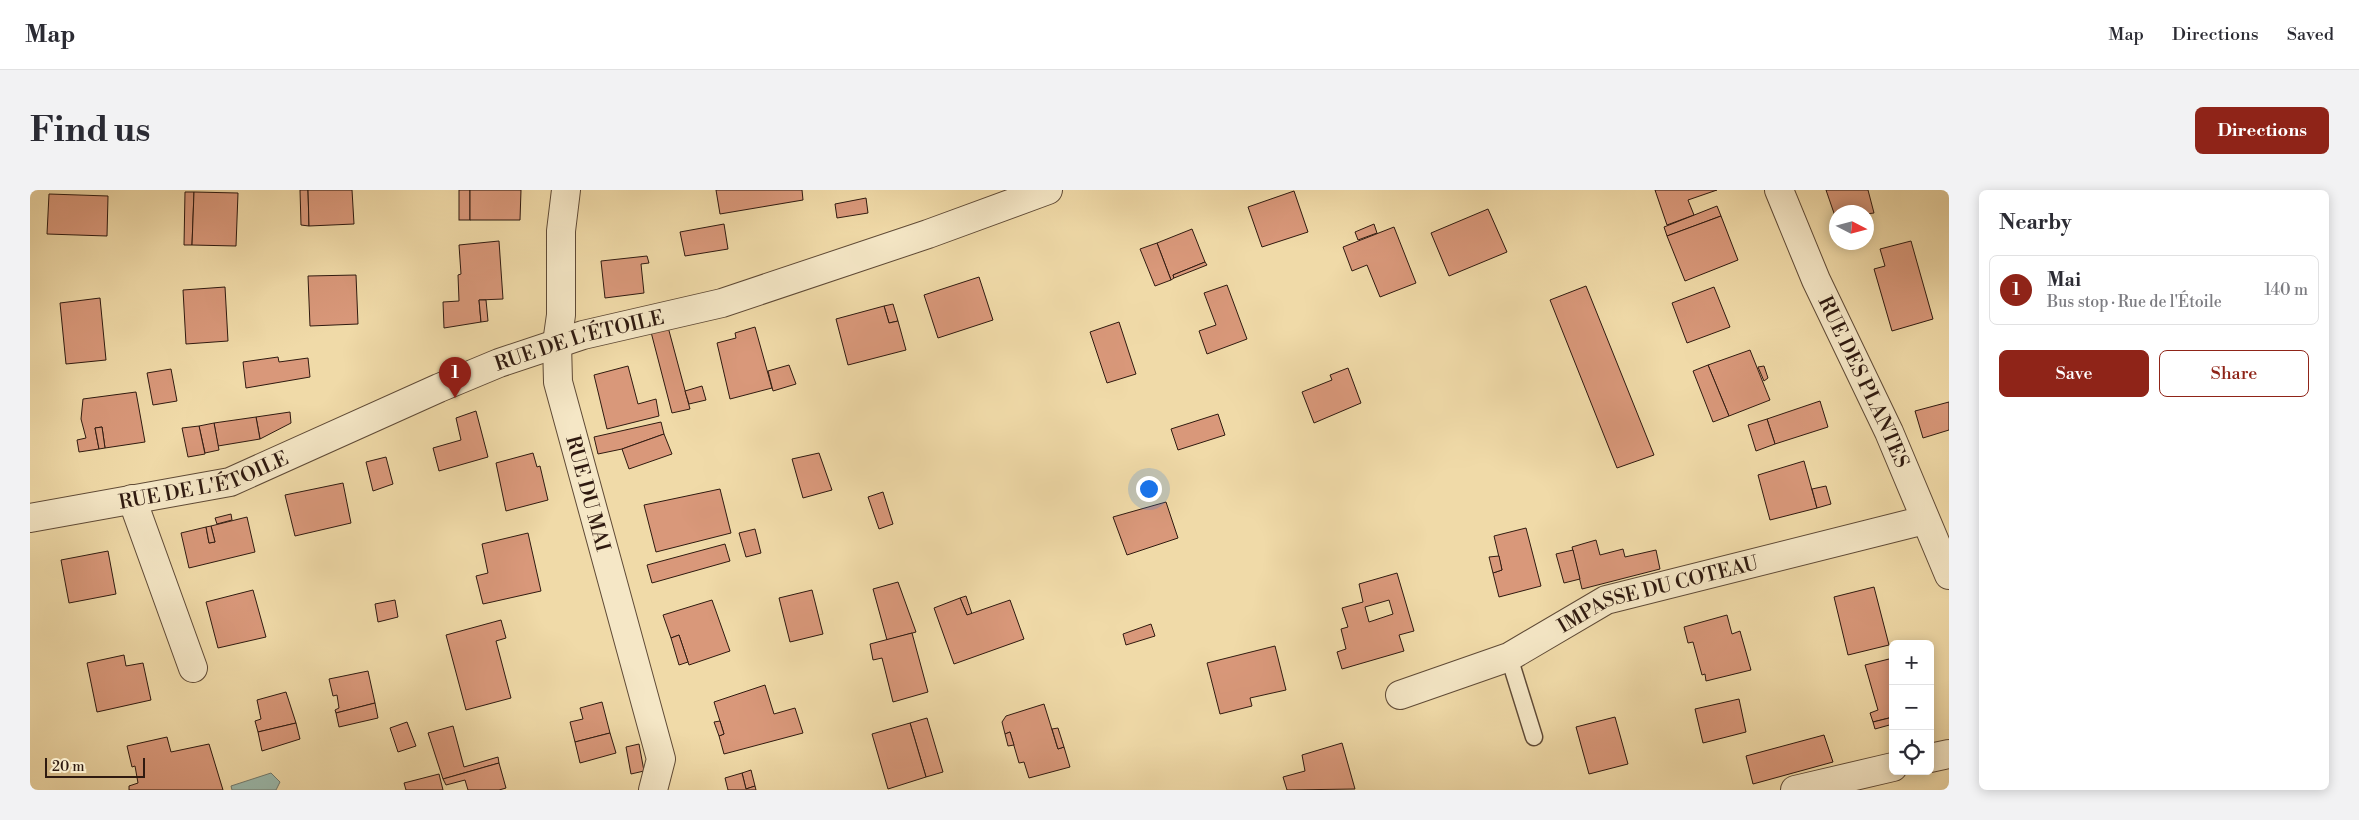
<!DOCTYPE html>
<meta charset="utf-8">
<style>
body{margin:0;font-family:"Libre Bodoni",serif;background:#f2f2f3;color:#2b2b33}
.controls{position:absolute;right:15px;bottom:15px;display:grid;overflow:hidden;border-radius:8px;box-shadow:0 2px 12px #0003}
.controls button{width:45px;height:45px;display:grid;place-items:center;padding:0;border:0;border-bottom:1px solid #e1e1e2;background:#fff;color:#2b2b33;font:25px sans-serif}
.compass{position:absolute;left:1799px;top:15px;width:45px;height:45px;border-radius:50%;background:#fff;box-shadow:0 2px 12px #0003;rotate:96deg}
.scale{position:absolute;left:15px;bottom:12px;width:100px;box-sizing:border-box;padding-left:5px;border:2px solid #2f1a10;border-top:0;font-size:14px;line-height:18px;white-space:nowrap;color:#2f1a10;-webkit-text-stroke:4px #f5e7c6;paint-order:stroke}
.you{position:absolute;left:1118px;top:298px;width:18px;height:18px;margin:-12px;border:4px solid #fff;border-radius:50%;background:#1a73e8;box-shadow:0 0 0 8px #1a73e833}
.badge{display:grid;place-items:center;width:32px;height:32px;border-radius:50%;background:#8f2418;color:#fff;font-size:16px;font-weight:700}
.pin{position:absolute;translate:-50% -41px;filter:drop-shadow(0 1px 2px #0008)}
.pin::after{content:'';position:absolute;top:26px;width:18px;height:15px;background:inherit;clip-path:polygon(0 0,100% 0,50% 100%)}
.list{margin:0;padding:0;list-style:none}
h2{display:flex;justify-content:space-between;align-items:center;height:65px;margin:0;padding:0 20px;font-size:21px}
h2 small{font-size:16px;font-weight:400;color:#7c7c81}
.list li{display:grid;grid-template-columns:32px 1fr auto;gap:15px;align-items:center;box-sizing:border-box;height:70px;margin:0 10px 10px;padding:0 10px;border:1px solid #e1e1e2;border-radius:8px}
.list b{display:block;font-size:19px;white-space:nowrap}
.list p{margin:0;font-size:16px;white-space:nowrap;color:#7c7c81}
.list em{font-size:16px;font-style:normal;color:#7c7c81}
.actions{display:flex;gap:10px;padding:15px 20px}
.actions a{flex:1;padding:11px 0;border:1px solid #8f2418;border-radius:8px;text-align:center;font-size:18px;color:#8f2418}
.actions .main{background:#8f2418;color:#fff}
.icon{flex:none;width:28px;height:28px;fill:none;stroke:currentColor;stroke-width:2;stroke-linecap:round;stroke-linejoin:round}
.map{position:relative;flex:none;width:1919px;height:600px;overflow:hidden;border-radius:8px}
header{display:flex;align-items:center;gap:30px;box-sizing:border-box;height:70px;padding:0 25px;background:#fff;border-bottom:1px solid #e1e1e2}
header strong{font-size:24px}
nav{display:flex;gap:28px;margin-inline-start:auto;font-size:18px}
.intro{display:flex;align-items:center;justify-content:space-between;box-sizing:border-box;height:120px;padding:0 30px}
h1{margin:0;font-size:35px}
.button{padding:12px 22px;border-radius:8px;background:#8f2418;color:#fff;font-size:18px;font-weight:700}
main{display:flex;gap:30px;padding:0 30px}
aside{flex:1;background:#fff;border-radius:8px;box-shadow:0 2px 12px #0003}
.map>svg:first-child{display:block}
</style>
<header>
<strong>Map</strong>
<nav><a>Map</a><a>Directions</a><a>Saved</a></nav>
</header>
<div class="intro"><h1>Find us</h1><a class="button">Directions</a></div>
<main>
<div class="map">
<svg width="1919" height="600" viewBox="0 0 1919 600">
<rect width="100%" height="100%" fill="#f0daa8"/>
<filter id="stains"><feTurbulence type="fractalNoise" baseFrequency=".004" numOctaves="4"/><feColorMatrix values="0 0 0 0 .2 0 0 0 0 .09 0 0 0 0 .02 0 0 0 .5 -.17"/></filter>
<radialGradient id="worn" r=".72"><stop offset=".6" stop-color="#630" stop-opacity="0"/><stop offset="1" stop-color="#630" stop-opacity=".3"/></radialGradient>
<path fill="#9bbaad" stroke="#707a6e" d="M241 583 250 592 246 600H202L201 596Z"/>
<g fill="#d9987a" stroke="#2f1a10" fill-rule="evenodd">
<path d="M270 0H278L279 36 271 35Z"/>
<path d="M278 0H322L324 34 279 36Z"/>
<rect x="429" y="0" width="11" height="30"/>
<path d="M440 0H491L490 30H440Z"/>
<path d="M686 0H772L773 10 690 24Z"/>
<path d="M1625 0H1687L1658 10 1664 25 1637 35Z"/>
<path d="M1796 0H1838L1844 23 1836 24V22H1806V29Z"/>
<path d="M1264 1 1278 42 1232 57 1218 17Z"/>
<path d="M155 2H164L162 55H154Z"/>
<path d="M164 2 208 3 206 56 162 55Z"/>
<path d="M19 4 78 6 77 46 17 44Z"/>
<path d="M836 8 838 23 807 28 805 14Z"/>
<path d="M1687 16 1691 26 1637 46 1634 37Z"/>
<path d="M1458 19 1477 62 1419 86 1401 43Z"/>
<path d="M1691 26 1708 70 1655 91 1637 46Z"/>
<path d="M694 34 698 59 655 66 650 42Z"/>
<path d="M1344 34 1347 43 1328 50 1325 42Z"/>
<path d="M1364 37 1386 93 1350 107 1337 75 1322 81 1313 57Z"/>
<path d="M1162 39 1175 72 1143 85 1144 88 1141 90 1127 53Z"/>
<path d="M469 51 473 109 449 110 451 132 414 138 413 112 429 111 428 85 431 84 429 55Z"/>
<path d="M1881 51 1903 129 1862 141 1844 79 1855 76 1850 59Z"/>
<path d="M1127 53 1141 90 1125 96 1110 59Z"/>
<path d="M617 66 619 73 611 74 614 103 575 108 571 71Z"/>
<path d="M1175 72 1177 75 1144 88 1143 85Z"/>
<path d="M326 85 328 134 280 136 278 86Z"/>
<path d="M949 87 963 130 908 148 894 105Z"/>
<path d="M1197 95 1217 149 1177 164 1169 141 1186 135 1174 103Z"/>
<path d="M1556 96 1624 265 1587 278 1520 110Z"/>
<path d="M195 97 198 151 156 154 153 100Z"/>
<path d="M1684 97 1700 137 1657 153 1642 113Z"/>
<path d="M70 108 76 170 36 174 30 113Z"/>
<path d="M449 110H456L458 131 451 132Z"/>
<path d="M863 114 868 131 859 133 854 116Z"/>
<path d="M854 116 859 133 868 131 876 160 818 175 806 129Z"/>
<path d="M1089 132 1106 184 1077 193 1060 142Z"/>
<path d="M638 137 660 219 642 223 621 142Z"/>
<path d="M725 137 742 198 700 209 687 153 706 148 705 143Z"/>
<path d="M1720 160 1740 210 1699 226 1678 175Z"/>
<path d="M248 167 249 172 278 168 280 187 216 198 213 172Z"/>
<path d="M759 175 766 194 743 201 738 181Z"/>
<path d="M1678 175 1699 226 1683 232 1663 181Z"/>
<path d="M598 176 608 214 626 209 629 226 577 239 564 185Z"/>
<path d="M1734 176 1738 188 1734 191 1728 177Z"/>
<path d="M1318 178 1331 213 1284 233 1272 202 1302 190 1300 185Z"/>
<path d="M141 179 147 211 123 215 117 183Z"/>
<path d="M672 196 676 210 659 214 655 201Z"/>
<path d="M106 202 115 252 75 258 72 237 65 238 69 259 49 262 47 250 56 248 51 229 53 209Z"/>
<path d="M1790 211 1798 237 1745 254 1737 229Z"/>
<path d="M1919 212V240L1893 248 1885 221Z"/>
<path d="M446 221 458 267 409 281 403 258 431 250 426 228Z"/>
<path d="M260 222 261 233 230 249 226 227Z"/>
<path d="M1188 224 1195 245 1148 260 1141 239Z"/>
<path d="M226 227 230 249 188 256 184 233Z"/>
<path d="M1737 229 1745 254 1726 261 1718 235Z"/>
<path d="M631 232 634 244 592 259 568 264 564 247Z"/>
<path d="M184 233 189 260 175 263 169 236Z"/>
<path d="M169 236 175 264 158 267 152 238Z"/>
<path d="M72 237 75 258 69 259 65 238Z"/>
<path d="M634 244 642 264 599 279 592 259Z"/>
<path d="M503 263 507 277 510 276 518 310 476 321 466 273Z"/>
<path d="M789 263 802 300 773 308 762 269Z"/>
<path d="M356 267 363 294 343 301 336 272Z"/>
<path d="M1774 271 1787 318 1740 330 1728 285Z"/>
<path d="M313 293 321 333 265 346 255 305Z"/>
<path d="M1796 296 1801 314 1787 318 1782 299Z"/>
<path d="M690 299 701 343 626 362 614 315Z"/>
<path d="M853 302 863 334 849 339 838 307Z"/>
<path d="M1136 312 1148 348 1097 365 1083 327Z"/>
<path d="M201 324 202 330 187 334 185 328Z"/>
<path d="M217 327 225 362 159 378 151 343 176 337 179 353 185 352 181 336Z"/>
<path d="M181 336 185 352 179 353 176 337Z"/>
<path d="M1496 338 1511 396 1469 407 1463 383 1472 380 1464 346Z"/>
<path d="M725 339 731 363 716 367 709 343Z"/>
<path d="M498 343 511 401 453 414 446 386 458 383 452 354Z"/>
<path d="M1566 350 1570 365 1593 359 1595 367 1626 360 1630 379 1552 399 1542 357Z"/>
<path d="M695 354 700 371 622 393 617 375Z"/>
<path d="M1543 360 1550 389 1534 393 1526 364Z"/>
<path d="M78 361 86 404 39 413 31 370Z"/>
<path d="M1469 366 1472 380 1463 383 1459 367Z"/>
<path d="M1367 383 1384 441 1369 445 1374 461 1312 479 1307 462 1316 459 1311 439 1318 437 1312 418 1333 412 1329 394ZM1359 410 1363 424 1339 432 1335 417Z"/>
<path d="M868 392 886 442 857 450 843 399Z"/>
<path d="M1844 397 1859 455 1818 465 1804 407Z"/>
<path d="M223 400 236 447 188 458 176 412Z"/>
<path d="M782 400 793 444 760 452 749 408Z"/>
<path d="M936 406 942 424 937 425 930 408Z"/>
<path d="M930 408 937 425 980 410 994 449 924 474 904 418Z"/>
<path d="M365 410 368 427 348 432 345 414Z"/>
<path d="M682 410 700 461 659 475 649 445 641 448 633 425Z"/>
<path d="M1697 425 1702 444 1710 441 1721 480 1676 491 1675 484 1672 485 1663 452 1658 453 1654 437Z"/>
<path d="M471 430 476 448 466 451 481 508 436 520 416 445Z"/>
<path d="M1121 434 1125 446 1096 455 1093 444Z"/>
<path d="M882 443 898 502 863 512 852 468 843 470 840 454Z"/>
<path d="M649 445 658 472 649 475 641 448Z"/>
<path d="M1245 456 1256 500 1220 508 1222 516 1190 524 1177 473Z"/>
<path d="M94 465 96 476 113 473 121 510 67 522 57 473Z"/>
<path d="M1863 468V527L1843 532 1840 523 1848 520 1835 475Z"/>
<path d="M338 481 345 513 306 523 305 520 309 518 307 505 303 506 299 489Z"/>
<path d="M735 495 744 524 765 518 773 543 694 564 689 546 694 544 684 512Z"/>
<path d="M256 502 266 533 228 542 225 531 231 529 227 510Z"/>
<path d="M1709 509 1716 542 1673 553 1665 519Z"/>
<path d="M572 512 580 543 545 552 540 532 553 529 550 518Z"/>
<path d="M345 513 348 528 309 537 306 523Z"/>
<path d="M1014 514 1028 559 1034 557 1040 577 999 588 994 572 989 573 980 542 975 544 972 532 976 526Z"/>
<path d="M1585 527 1598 574 1559 584 1546 537Z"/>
<path d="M1863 527V534L1845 539 1843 532Z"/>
<path d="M897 528 913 582 896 587 880 533Z"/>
<path d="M690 531 694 544 689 546 684 532Z"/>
<path d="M377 532 386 556 368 562 360 538Z"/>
<path d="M266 533 270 549 232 561 228 542Z"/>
<path d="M880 533 896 587 858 599 842 544Z"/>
<path d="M423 536 434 577 468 567 469 573 413 589 398 543Z"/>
<path d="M1028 538 1034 557 1028 559 1022 539Z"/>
<path d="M980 542 984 555 978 556 975 544Z"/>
<path d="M580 543 586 563 550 573 545 552Z"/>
<path d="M1794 545 1803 572 1723 594 1716 566Z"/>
<path d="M137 547 141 562 179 554 193 600H99V596L108 593 105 576 102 577 97 556Z"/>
<path d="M1312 553 1325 599 1257 600 1253 587 1275 581 1272 565Z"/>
<path d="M609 554 614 581 601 584 596 557Z"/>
<path d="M469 573 476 598 469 600H438L435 590 416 595 413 589Z"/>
<path d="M721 580 725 596 716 599 712 583Z"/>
<path d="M712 583 716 599 725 596 726 600H698L695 588Z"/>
<path d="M409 584 413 600H376L374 593Z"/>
</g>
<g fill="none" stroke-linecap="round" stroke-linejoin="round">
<defs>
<path id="lane" d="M1479 467 1504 547"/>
<g id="street">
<path id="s1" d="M536 0 531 41V125L527 153 528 192 631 569 623 600"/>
<path id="s2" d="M1749 0 1786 90 1859 242 1919 385"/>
<path d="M102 309 163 478"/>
<path id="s3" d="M0 328 200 292 409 198 469 173 553 145 692 113 898 44 1018 0"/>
<path id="s4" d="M1370 505 1479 467 1576 410 1895 330"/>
<path d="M1900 568 1919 564"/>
<path d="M1765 600 1863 577"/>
</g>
</defs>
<use href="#lane" stroke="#5f4a36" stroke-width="19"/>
<use href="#street" stroke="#5f4a36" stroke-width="30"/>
<use href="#lane" stroke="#f5e7c6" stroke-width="16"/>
<use href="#street" stroke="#f5e7c6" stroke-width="28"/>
</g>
<g text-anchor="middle" stroke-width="5" stroke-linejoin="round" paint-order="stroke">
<g font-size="20" fill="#2f1a10" stroke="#f5e7c6">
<text dy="7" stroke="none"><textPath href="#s3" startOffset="581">RUE DE L'ÉTOILE</textPath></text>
<text dy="7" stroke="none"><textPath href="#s2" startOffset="210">RUE DES PLANTES</textPath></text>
<text dy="7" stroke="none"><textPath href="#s3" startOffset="178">RUE DE L'ÉTOILE</textPath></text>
<text dy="7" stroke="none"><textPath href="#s1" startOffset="308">RUE DU MAI</textPath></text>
<text dy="7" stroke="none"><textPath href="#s4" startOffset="279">IMPASSE DU COTEAU</textPath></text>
</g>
</g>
<rect width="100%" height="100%" filter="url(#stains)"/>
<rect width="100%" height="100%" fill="url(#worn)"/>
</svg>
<div class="controls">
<button>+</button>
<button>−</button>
<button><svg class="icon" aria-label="locate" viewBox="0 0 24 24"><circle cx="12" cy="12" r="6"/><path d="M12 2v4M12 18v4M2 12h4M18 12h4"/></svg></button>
</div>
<svg class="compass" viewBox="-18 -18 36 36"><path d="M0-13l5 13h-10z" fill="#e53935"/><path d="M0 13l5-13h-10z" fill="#7c7c81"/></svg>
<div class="scale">20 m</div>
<div class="you"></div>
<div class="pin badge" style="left:425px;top:208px">1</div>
</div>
<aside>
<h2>Nearby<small></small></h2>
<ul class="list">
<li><span class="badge">1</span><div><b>Mai</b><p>Bus stop · Rue de l'Étoile</p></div><em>140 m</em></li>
</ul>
<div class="actions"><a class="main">Save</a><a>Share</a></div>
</aside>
</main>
